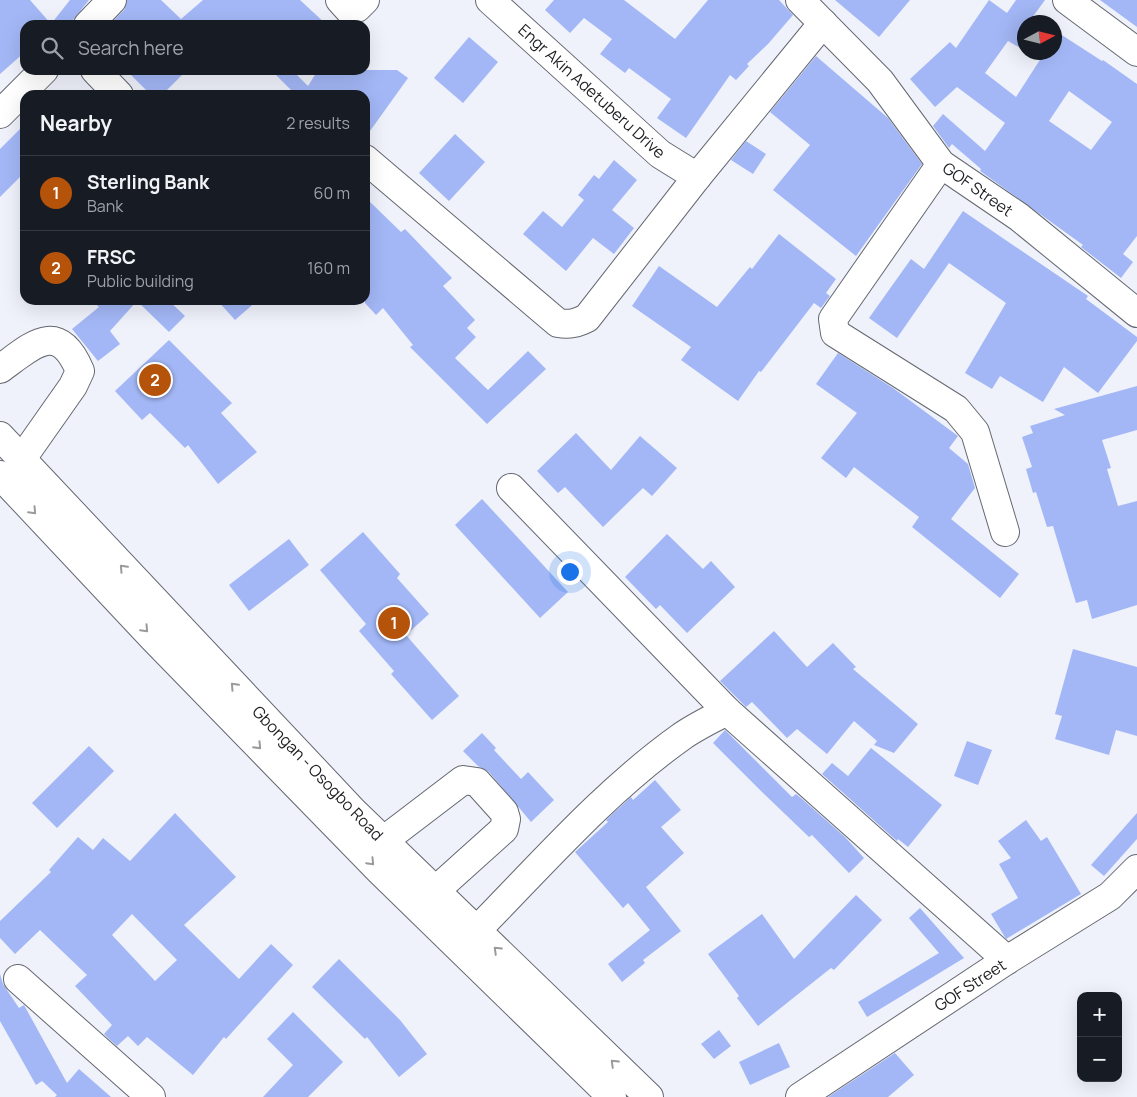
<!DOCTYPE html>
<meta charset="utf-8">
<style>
body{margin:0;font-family:Manrope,sans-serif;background:#20242c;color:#f1f3f6}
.controls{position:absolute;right:15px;bottom:15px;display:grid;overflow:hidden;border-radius:10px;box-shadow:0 5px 20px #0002}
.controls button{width:45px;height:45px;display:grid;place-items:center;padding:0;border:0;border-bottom:1px solid #363941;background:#171b24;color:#f1f3f6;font:25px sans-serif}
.compass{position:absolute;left:1017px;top:15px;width:45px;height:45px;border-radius:50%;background:#171b24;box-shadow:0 5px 20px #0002;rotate:83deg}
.you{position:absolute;left:569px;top:571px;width:18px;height:18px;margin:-12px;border:4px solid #fff;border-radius:50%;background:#1a73e8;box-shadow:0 0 0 8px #1a73e833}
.badge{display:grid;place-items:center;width:32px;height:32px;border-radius:50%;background:#b45309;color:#fff;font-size:16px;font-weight:700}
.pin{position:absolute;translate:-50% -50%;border:2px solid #fff;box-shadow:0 1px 5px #0006}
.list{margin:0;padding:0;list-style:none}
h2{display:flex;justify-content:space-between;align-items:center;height:65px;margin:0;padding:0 20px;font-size:21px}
h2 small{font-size:16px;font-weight:400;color:#9ea1a6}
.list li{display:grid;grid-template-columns:32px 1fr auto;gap:15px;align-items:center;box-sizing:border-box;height:75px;padding:0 20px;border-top:1px solid #363941}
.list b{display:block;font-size:19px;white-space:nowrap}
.list p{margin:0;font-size:16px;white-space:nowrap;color:#9ea1a6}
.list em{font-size:16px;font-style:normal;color:#9ea1a6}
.icon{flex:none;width:28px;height:28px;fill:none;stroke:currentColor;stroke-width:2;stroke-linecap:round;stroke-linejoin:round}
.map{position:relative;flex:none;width:1137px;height:1097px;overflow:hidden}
.search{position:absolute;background:#171b24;box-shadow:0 5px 20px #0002;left:20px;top:20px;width:350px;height:55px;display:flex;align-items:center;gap:12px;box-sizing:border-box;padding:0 18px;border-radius:15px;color:#9ea1a6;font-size:19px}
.panel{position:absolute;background:#171b24;box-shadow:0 5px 20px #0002;left:20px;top:90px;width:350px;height:215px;border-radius:15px}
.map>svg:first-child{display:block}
</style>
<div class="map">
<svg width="1137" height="1097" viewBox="0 0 1137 1097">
<rect width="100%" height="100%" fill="#eff2fb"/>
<g fill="#a3b7f6" fill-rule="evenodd">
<path d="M0 0H30L51 24 70 0H89L69 25H25V52L0 74Z"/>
<path d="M127 0H161L181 19 203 0H300L327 25H117L113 21 124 10Z"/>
<path d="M554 0H624L675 39 708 0H779L793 15 768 44 747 64 749 66 736 80 730 75 686 138 657 118 671 99 629 68 625 73 600 54 612 39 584 18 570 33 545 10Z"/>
<path d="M835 0H910L879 37Z"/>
<path d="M989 0 1007 13 1016 0H1045L1029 22H1024V50L1008 41 985 73 1016 97 1045 52H1054V30L1102 61 1103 60 1137 84V236L1123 254 1133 262 1121 278 1081 247 1083 245 980 171 981 169 952 144 949 148 933 126 943 114 985 151 1005 123 957 87 935 107 910 79 950 42 956 48ZM1069 91 1112 122 1091 150 1049 121Z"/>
<path d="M1100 0H1137V27Z"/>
<path d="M469 37 498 62 463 103 434 78Z"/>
<path d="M816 56 888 118 922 164 856 256 773 190 810 145 770 112Z"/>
<path d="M126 70H187L162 95H151Z"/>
<path d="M271 70H292L308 86 318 70H397L408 78 365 138V95H296Z"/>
<path d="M25 124V172L0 197V149Z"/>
<path d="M455 134 485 162 449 201 419 173Z"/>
<path d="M746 141 766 154 753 174 731 160Z"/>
<path d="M614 160 637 180 612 210 634 228 614 254 593 238 566 271 523 234 543 211 562 227 584 200 578 195 594 175 599 179Z"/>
<path d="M365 197 401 232 405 229 452 278 443 286 475 320 467 328 476 337 455 358 488 390 528 351 546 369 487 424 410 347 413 345 383 308 376 315 365 303Z"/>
<path d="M963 211 1088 296 1086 299 1137 337V341L1098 393 1064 367 1043 402 1000 376 992 389 965 373 1006 303 949 263 897 338 869 318 911 259 924 269Z"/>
<path d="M779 234 836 279 826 293 830 296 821 308 814 303 761 372 759 371 738 401 681 360 691 347 632 306 659 266 717 307 750 267 752 269Z"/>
<path d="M91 300H168L185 316 169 332 137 301 110 331 120 344 98 361 72 329 99 307Z"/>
<path d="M217 300H258L235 320Z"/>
<path d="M169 340 232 403 221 413 257 452 218 484 188 445 185 448 150 413 142 420 115 391Z"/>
<path d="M838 353 893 388 958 436 949 448 968 464 975 488 951 519 1019 574 1000 598 912 527 919 517 854 467 846 478 821 458 857 413 816 384Z"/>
<path d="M1137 386V430L1102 440 1111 468 1107 469 1118 506 1137 501V605L1092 619 1087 600 1076 603 1053 526 1047 527 1036 492 1033 493 1026 469 1032 467 1022 437 1033 433 1030 426 1065 415 1054 409Z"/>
<path d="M576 433 611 470 640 436 677 468 652 496 643 488 603 527 565 487 558 493 537 471Z"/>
<path d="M482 499 568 592 540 618 455 525Z"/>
<path d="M363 532 400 574 397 578 429 614 406 635 459 696 432 720 391 674 394 671 359 631 366 624 320 570Z"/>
<path d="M667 534 703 569 711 561 735 587 687 633 660 605 656 609 625 577Z"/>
<path d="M289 539 309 565 249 611 229 585Z"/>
<path d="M774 631 807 667 833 643 856 667 853 669 918 724 894 753 874 745 877 741 854 721 827 754 797 729 787 738 752 702 746 707 720 681Z"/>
<path d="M1073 649 1137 667V736L1116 730 1109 755 1055 739 1062 716 1055 714Z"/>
<path d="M725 730 792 797 796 794 801 798 845 837 864 858 849 873 812 835 809 837 762 792 713 743Z"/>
<path d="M482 733 496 748 494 750 521 779 528 772 554 800 531 822 489 772 478 766 463 751Z"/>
<path d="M967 741 992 750 978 785 954 776Z"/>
<path d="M89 746 114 771 57 828 32 803Z"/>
<path d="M871 748 942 805 908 847 898 839 897 841 822 774 832 763 848 776Z"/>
<path d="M655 780 681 810 661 827 684 853 646 887 681 931 643 960 645 963 622 982 608 964 650 930 628 903 623 908 575 852 608 822 606 820 631 797 633 800Z"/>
<path d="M175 813 236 877 184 925 239 979 271 944 293 965 226 1039 224 1037 193 1075 147 1037 138 1046 128 1036 117 1046 109 1039 104 1034 112 1025 75 986 87 975 40 930 15 954 0 938V921L51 872 49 870 78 837 93 850 103 838 130 861ZM132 914 177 960 155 981 112 935Z"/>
<path d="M1137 813V839L1104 876 1091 865Z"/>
<path d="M1026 820 1041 841 1047 837 1081 894 1006 939 991 914 1018 898 999 864 1011 858 998 841Z"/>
<path d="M856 895 882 920 834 970 831 968 758 1026 737 998 739 996 708 954 762 914 794 959Z"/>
<path d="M920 908 964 958 867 1017 858 1002 939 953 909 918Z"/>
<path d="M339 959 400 1020 427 1054 399 1077 367 1037 365 1039 312 987Z"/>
<path d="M0 974 3 984 19 1008 24 1005 67 1083 79 1069 111 1097H55L57 1095 42 1081 36 1085 0 1021Z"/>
<path d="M293 1012 343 1062 308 1097H263L293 1065 267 1039Z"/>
<path d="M719 1030 731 1046 714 1059 701 1044Z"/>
<path d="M779 1043 790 1067 750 1085 739 1062Z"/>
<path d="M895 1053 914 1075 888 1097H828Z"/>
</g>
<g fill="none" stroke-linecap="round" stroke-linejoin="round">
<defs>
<g id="minor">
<path d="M340 0 349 10 357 8 365 0"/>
<path d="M490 0 660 154 697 177"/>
<path d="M800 0 880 81 941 164 1019 217 1137 313"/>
<path d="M1067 0 1137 52"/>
<path d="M88 25 112 0"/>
<path d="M95 70 119 95"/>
<path d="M0 114 44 70"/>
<path d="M365 159 558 323C570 325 577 323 587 318L697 177 823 23"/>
<path d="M941 164 833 319 835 333 956 409 975 432 1005 532"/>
<path d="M0 369C33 345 58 319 80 371L73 386 21 460"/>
<path d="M511 488 727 711 1007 960"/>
<path d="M383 841 463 780 477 782 504 812 506 819 504 829 435 891"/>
<path d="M476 931C542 864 604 792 681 737 695 727 712 719 727 711"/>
<path d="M18 979 151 1097"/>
<path d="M800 1097 1007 960 1110 896 1137 869"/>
</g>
<g id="major">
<path d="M0 436 353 811 649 1097"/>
<path d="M0 475 153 638 380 871 612 1097"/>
</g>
</defs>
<use href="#minor" stroke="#656870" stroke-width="30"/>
<use href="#major" stroke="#656870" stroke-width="30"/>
<use href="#minor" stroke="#fff" stroke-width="28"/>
<use href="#major" stroke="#fff" stroke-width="28"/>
</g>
<defs><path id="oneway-chevron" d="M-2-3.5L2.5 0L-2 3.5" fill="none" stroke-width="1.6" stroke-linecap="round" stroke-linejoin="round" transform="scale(1.25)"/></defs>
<g stroke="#999a9b">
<use href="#oneway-chevron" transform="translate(33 511) rotate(47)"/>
<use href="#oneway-chevron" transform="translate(123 568) rotate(-133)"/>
<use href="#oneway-chevron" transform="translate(145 629) rotate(47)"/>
<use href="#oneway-chevron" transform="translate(234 686) rotate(-133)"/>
<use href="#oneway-chevron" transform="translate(258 746) rotate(46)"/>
<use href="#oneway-chevron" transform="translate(371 862) rotate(46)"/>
<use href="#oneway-chevron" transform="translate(497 950) rotate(-136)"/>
<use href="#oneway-chevron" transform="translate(614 1063) rotate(-136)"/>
</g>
<g text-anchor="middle" stroke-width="4" stroke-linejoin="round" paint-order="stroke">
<g font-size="16" fill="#1c1e21" stroke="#fff">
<text transform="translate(592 91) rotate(42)" y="6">Engr Akin Adetuberu Drive</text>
<text transform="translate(978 189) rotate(35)" y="6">GOF Street</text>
<text transform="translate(318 773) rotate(46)" y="6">Gbongan - Osogbo Road</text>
<text transform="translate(970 985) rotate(-33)" y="6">GOF Street</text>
</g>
</g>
</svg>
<div class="controls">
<button>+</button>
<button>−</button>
</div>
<svg class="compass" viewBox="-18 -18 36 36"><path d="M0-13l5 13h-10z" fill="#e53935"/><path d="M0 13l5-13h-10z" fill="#9ea1a6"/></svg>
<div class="you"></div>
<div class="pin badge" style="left:394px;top:623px">1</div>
<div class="pin badge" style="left:155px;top:380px">2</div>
<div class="search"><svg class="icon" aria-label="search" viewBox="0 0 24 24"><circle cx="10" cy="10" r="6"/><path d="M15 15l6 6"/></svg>Search here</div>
<section class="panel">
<h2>Nearby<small>2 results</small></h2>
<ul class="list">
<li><span class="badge">1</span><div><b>Sterling Bank</b><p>Bank</p></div><em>60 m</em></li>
<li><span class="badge">2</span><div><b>FRSC</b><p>Public building</p></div><em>160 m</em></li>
</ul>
</section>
</div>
